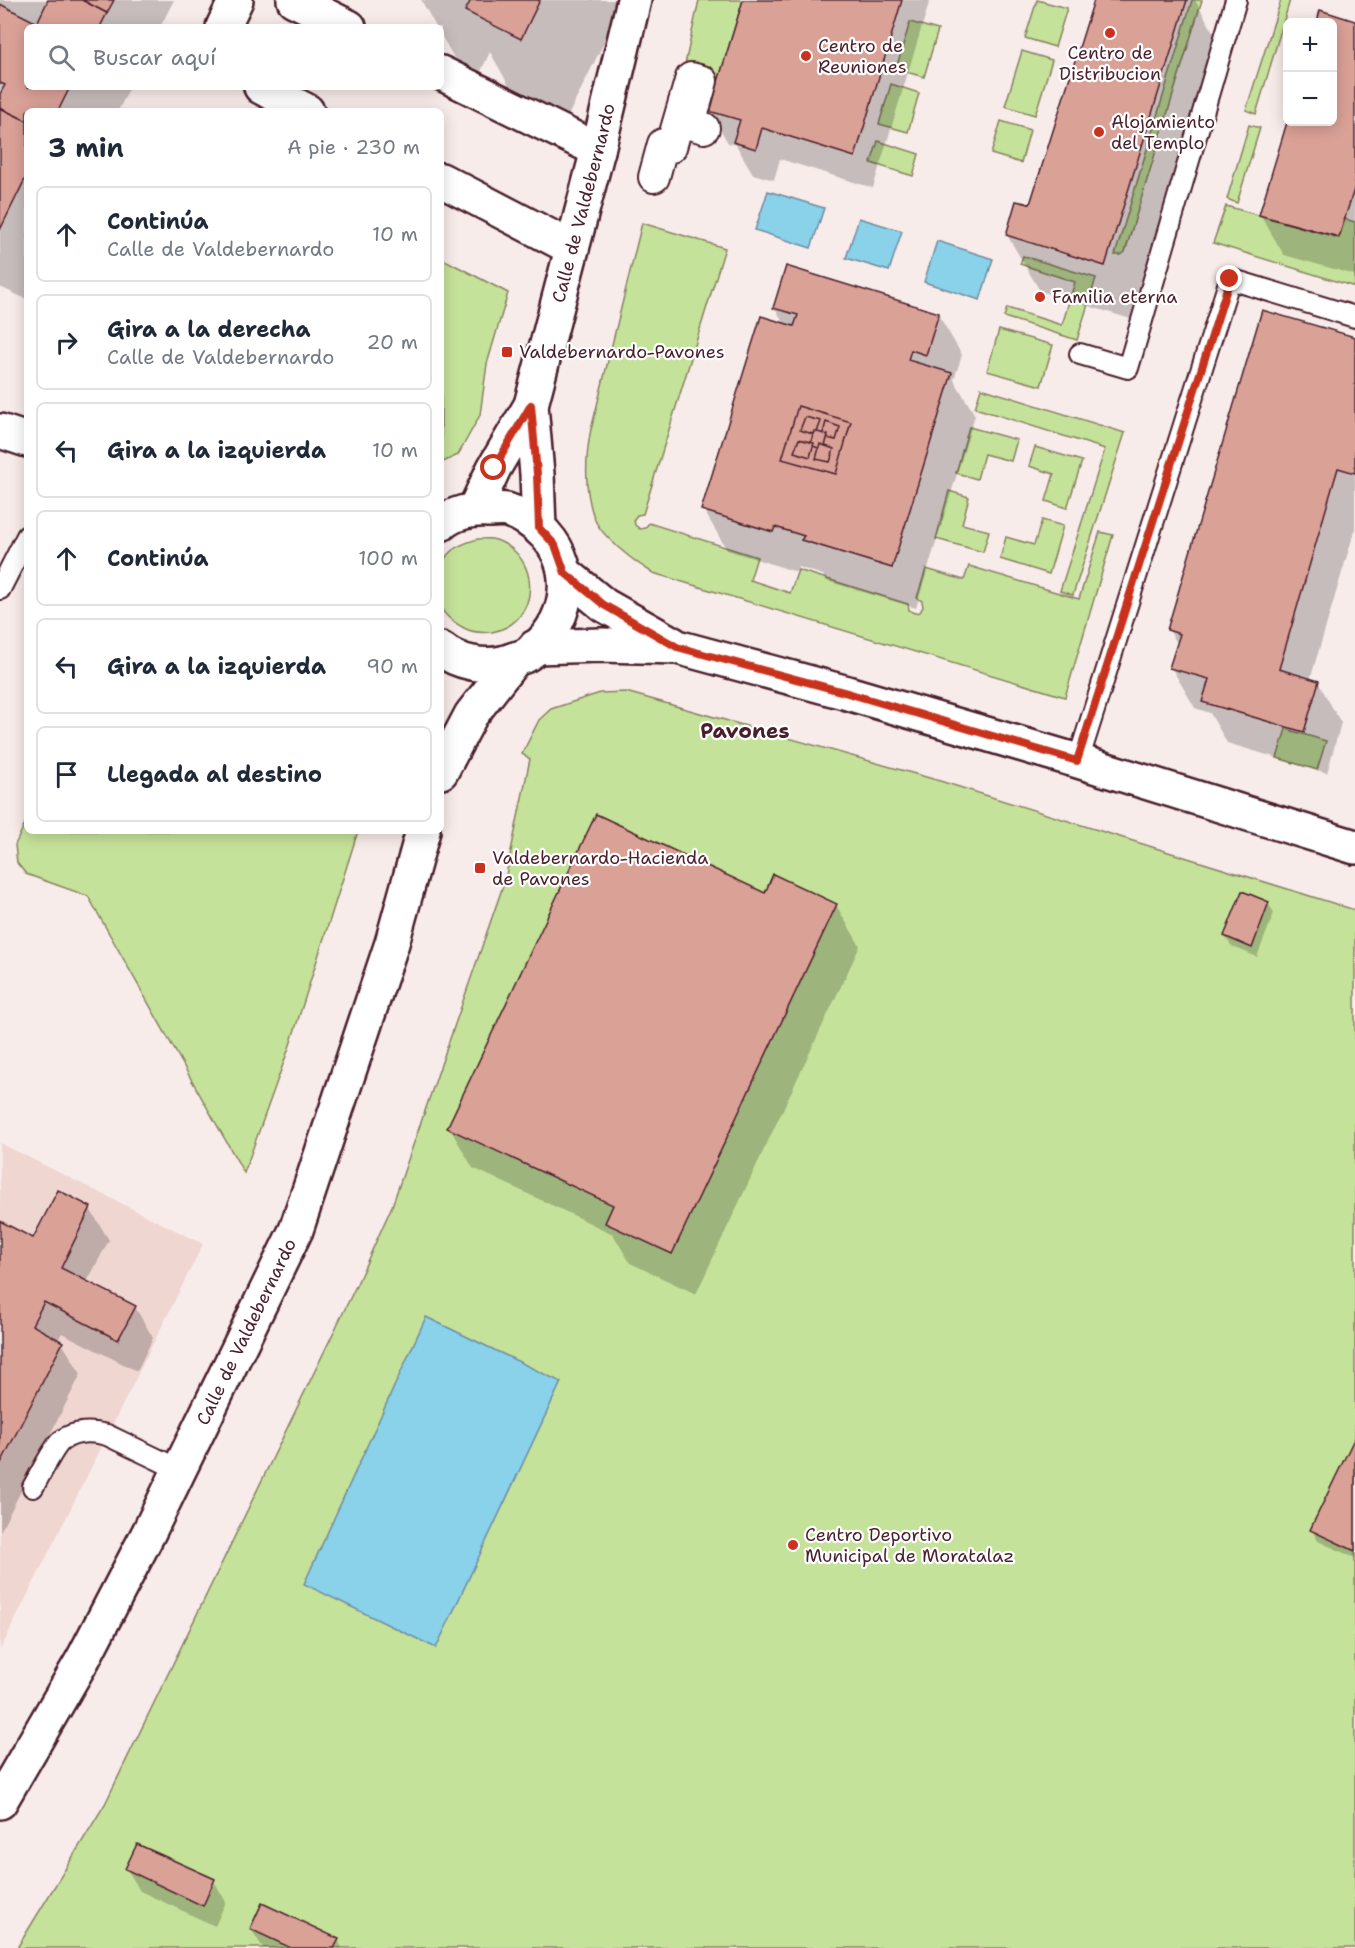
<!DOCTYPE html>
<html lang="es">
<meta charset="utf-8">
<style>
body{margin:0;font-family:"Shantell Sans",sans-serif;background:#f6f6f7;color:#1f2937}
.controls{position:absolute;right:18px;top:18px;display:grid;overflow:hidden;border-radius:9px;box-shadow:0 3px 15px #0003}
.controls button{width:54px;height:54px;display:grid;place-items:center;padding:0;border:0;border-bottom:2px solid #e0e1e3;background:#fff;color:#1f2937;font:30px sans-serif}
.stop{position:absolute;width:18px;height:18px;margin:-14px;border:4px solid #c8321e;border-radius:50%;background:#fff}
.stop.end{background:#c8321e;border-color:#fff;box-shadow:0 2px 6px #0008}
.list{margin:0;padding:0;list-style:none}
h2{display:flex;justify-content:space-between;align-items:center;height:78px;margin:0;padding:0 24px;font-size:26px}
h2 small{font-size:20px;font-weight:400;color:#747a83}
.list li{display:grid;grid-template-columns:39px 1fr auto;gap:18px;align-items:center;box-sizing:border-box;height:96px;margin:0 12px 12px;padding:0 12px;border:2px solid #e0e1e3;border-radius:9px}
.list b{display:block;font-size:22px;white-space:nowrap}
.list p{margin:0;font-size:20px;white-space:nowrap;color:#747a83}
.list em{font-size:20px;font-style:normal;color:#747a83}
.icon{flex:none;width:33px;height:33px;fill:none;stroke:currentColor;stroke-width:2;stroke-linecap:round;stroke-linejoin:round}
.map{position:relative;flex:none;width:1355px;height:1948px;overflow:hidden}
.search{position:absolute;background:#fff;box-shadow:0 3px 15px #0003;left:24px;top:24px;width:420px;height:66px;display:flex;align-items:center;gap:15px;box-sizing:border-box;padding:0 21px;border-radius:9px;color:#747a83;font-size:22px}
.panel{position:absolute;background:#fff;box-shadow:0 3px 15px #0003;left:24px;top:108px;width:420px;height:726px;border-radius:9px}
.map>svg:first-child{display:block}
</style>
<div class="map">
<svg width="1355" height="1948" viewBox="0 0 1355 1948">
<rect width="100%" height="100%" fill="#f8ecea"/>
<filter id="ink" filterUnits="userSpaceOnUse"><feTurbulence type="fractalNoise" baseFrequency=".0167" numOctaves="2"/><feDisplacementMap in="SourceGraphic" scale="12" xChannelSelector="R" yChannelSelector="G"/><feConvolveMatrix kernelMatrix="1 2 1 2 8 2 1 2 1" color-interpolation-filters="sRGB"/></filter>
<g filter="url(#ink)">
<path fill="#efd6d1" d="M0 1143 203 1244 0 1650Z"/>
<g fill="#c5e29a" stroke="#888062" stroke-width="1.5">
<path d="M699 0H743L709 111 670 133Z"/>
<path d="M1037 0 1067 8 1055 47 1025 38Z"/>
<path d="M1192 0H1202L1125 252 1121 255H1115Z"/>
<path d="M1281 0H1290L1256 114 1246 110Z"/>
<path d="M910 22 938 30 924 77 896 69Z"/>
<path d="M1022 51 1052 60 1035 115 1005 106Z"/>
<path d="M891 84 919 93 908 132 879 124Z"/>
<path d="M1001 121 1030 130 1021 163 991 154Z"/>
<path d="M1249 125 1260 128 1237 203 1227 199Z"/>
<path d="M878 141 919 154 913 176 871 163Z"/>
<path d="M1226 206 1339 238 1345 219 1355 222V287L1213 243Z"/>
<path d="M642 223 725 248 643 514 637 515 634 520 635 525 640 529 645 528 649 523 757 557 750 580 790 593 798 570 908 604 909 610 914 613 920 612 923 607 922 601 917 598 926 569 964 580 969 566 1079 599 1100 532 1113 535 1065 697 653 573C636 563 603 538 595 520 584 492 585 463 590 434Z"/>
<path d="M1023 256 1096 278 1077 340 1004 317 1007 308 1062 325 1075 282 1020 264Z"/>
<path d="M441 258 508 293 487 364 480 415 458 455 441 463Z"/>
<path d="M999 330 1053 345 1041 386 987 371Z"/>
<path d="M981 388 1125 433 1073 595 1060 591 1105 449 975 408Z"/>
<path d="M969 427 1017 440 1011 461 984 454 977 479 956 473Z"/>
<path d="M1035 447 1082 461 1067 508 1046 501 1054 474 1029 466Z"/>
<path d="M949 491 969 497 962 524 989 531 983 552 936 539Z"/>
<path d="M1042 520 1063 526 1049 574 1000 559 1006 537 1034 545Z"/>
<path d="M478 539C484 539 490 538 496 540 542 556 541 623 492 632 482 633 473 633 464 628 455 623 445 617 441 607 441 568 434 551 478 539Z"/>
<path d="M626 692 940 781 1355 910V1948H17L105 1804 356 1286 392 1206 505 880 530 759 522 754 539 720 551 709 600 693Z"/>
<path d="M1286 729 1326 741 1317 770 1277 758Z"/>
<path d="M27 819V831H358L290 1045 244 1173 88 896 26 874 17 863 15 845Z"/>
</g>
<g fill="#89d2ea" stroke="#708a9e" stroke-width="1.5">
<path d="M768 191 824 208 811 248 755 230Z"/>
<path d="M859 218 902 231 889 271 846 258Z"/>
<path d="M937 241 993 259 980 300 924 282Z"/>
<path d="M426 1317 561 1382 436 1648 304 1584Z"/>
</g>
<g fill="#0003">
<path d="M0 0H174L160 27H27V87H130L118 111H27V296L26 299 0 287Z"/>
<path d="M421 0H615L620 10 567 118 512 91 490 52 479 75 458 65 441 35V27H436Z"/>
<path d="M744 0H930L873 188 780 159 774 180 753 174 736 145 728 143 710 111Z"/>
<path d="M1096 0H1195L1222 47 1137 321 1040 291 1007 235 1031 206Z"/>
<path d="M1321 12 1355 22V275L1284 255 1260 214 1288 122H1332V22H1318Z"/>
<path d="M775 308 938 314 962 355 954 380 975 415 916 608 827 581 823 575 798 567 797 572 727 550 703 509 785 325Z"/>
<path d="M1355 339V529L1310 680 1318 682 1341 723 1327 773 1227 743 1210 713 1195 708 1171 667 1178 645 1169 630Z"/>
<path d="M766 895 836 905 860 946 696 1294 630 1263 613 1234 473 1168 449 1127Z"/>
<path d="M1268 903 1274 913 1257 957 1231 946 1225 936Z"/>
<path d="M58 1193 90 1209 109 1240 87 1282 135 1307 153 1338 137 1371 62 1333 58 1340 62 1343 81 1374 0 1532V1223L34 1240Z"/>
<path d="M1355 1440V1558L1318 1541 1312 1530Z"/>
<path d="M127 1869 214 1881 226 1902 215 1926 140 1891Z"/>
<path d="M251 1929 338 1940 342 1948H263Z"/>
</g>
<g fill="#daa197" stroke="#4a1f2b" stroke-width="1.5">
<path d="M48 0H82L107 13 100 27H27V87H70L58 111H27V121L0 108V94L5 85 0 83V4L37 23Z"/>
<path d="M82 0H114L107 13Z"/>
<path d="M471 0H540L521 39 465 11Z"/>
<path d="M743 0H902L855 157 762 128 756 149 733 142 740 120 709 111Z"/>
<path d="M1094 0H1187L1105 266 1006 235 1016 201 1030 204Z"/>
<path d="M1320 10 1355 21V186L1339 237 1259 215 1288 119V122H1332V22H1317Z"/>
<path d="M0 108 27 121V175L0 230Z"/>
<path d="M786 266 939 313 926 355 911 350 908 360 952 373 892 568 801 540 804 536 775 527 773 532 701 510 761 316 794 326 798 315 773 308Z"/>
<path d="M1262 310 1355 337V473L1338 468 1279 669 1319 681 1304 732 1202 702 1209 679 1169 668 1180 634 1167 630Z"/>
<path d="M798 406 851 422 836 474 782 459Z"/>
<path d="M805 417 821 421 816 435 800 430Z"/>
<path d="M826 422 840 427 836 440 822 437Z"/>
<path d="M814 431 828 435 824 450 810 445Z"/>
<path d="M799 439 814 443 810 457 794 452Z"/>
<path d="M820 444 834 449 830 462 816 459Z"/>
<path d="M596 814 765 893 773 874 837 904 672 1254 605 1223 613 1205 447 1128Z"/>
<path d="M1242 891 1269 902 1252 948 1224 936Z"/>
<path d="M58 1190 91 1207 61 1268 136 1306 118 1340 44 1302 32 1325 63 1342 0 1465V1221L33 1238Z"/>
<path d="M1355 1437V1551L1310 1530Z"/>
<path d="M137 1844 215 1879 203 1906 125 1869Z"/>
<path d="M262 1903 339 1939 334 1948H291L250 1929Z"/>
</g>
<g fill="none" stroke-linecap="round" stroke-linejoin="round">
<defs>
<g id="service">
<path d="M1080 354 1128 368 1236 0"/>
<path d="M0 589 27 536"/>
<path d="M1078 761 1230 279 1355 317"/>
<path d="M33 1487C39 1477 53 1448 61 1441 74 1431 92 1431 107 1435L180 1470"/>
</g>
<path id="pedestrian" d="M654 177 663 144 671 147 691 78 702 81 690 124 704 128"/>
<g id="minor">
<path d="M294 0 349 27"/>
<path d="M223 27 236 0"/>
<path d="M441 73 598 150"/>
<path d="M261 87 307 111"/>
<path d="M441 180 572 248"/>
<path d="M531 405 537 474 539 528"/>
<path id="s1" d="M475 509 494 468 531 405 598 150 634 0"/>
<path d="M441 772 471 715 515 659"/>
<path id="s2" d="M0 1802 83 1659 149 1532 296 1230 392 943 423 831"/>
</g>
<g id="tertiary">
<path d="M0 431 27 440"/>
<path d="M441 524C453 513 472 509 488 510 494 510 501 509 507 510 521 514 535 524 545 534 579 571 568 627 528 654 522 658 513 659 506 662 485 668 458 663 441 649"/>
<path d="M565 573 604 605 673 644"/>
<path d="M535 647 601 645 677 647 844 692 1078 761 1355 847"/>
</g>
</defs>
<use href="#service" stroke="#4a1f2b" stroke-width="24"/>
<use href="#pedestrian" stroke="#4a1f2b" stroke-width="34"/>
<use href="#minor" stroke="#4a1f2b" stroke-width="38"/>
<use href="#tertiary" stroke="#4a1f2b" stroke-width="38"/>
<use href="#service" stroke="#fff" stroke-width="20"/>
<use href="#pedestrian" stroke="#fff" stroke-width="30"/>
<use href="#minor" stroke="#fff" stroke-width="33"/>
<use href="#tertiary" stroke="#fff" stroke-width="33"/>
</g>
</g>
<g fill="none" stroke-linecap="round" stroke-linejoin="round" filter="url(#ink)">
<path stroke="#c8321e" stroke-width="8" d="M494 468 531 405 537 474 539 528 555 545 565 573 604 605 677 647 844 692 1077 761 1230 279"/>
</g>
<g fill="#c8321e" stroke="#fff" stroke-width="2">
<circle cx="1110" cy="33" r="6"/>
<circle cx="806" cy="56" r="6"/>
<circle cx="1099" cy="132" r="6"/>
<circle cx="1040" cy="297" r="6"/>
<rect x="501" y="346" width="12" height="12" rx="3"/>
<rect x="474" y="862" width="12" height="12" rx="3"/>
<circle cx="793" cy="1545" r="6"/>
</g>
<g text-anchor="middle" stroke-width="4.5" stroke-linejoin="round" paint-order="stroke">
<g font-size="18" fill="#4a1f2b" stroke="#fff" text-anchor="start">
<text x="818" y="52">Centro de<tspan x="818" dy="21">Reuniones</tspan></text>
<text x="1110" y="59" text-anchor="middle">Centro de<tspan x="1110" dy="21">Distribucion</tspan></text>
<text x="1111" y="128">Alojamiento<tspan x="1111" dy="21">del Templo</tspan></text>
<text x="1052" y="303">Familia eterna</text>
<text x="519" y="358">Valdebernardo-Pavones</text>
<text x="492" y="864">Valdebernardo-Hacienda<tspan x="492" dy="21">de Pavones</tspan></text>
<text x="805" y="1541">Centro Deportivo<tspan x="805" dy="21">Municipal de Moratalaz</tspan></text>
</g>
<g font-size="18" fill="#4a1f2b" stroke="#fff">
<text dy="6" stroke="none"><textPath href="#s1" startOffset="327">Calle de Valdebernardo</textPath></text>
<text dy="6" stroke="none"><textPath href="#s2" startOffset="531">Calle de Valdebernardo</textPath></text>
</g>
<g font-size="21" font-weight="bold" fill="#4a1f2b" stroke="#fff">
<text x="745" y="738">Pavones</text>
</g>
</g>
</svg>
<div class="controls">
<button>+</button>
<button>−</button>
</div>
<div class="stop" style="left:494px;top:468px"></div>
<div class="stop end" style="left:1230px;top:279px"></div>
<div class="search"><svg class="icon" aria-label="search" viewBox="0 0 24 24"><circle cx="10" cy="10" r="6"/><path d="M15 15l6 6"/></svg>Buscar aquí</div>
<section class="panel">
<h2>3 min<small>A pie · 230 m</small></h2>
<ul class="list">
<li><svg class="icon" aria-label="ahead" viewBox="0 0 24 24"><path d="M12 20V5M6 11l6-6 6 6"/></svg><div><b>Continúa</b><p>Calle de Valdebernardo</p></div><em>10 m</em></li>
<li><svg class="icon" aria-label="right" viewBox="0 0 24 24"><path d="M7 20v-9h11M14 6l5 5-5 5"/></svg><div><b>Gira a la derecha</b><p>Calle de Valdebernardo</p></div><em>20 m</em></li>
<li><svg class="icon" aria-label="left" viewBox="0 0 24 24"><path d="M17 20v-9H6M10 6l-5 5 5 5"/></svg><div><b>Gira a la izquierda</b></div><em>10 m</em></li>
<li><svg class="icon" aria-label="ahead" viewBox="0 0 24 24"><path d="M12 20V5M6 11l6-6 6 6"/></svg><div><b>Continúa</b></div><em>100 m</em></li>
<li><svg class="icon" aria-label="left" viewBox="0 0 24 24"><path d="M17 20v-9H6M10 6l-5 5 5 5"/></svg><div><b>Gira a la izquierda</b></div><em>90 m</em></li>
<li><svg class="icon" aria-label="arrive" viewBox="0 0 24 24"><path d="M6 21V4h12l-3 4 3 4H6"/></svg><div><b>Llegada al destino</b></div></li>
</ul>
</section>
</div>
